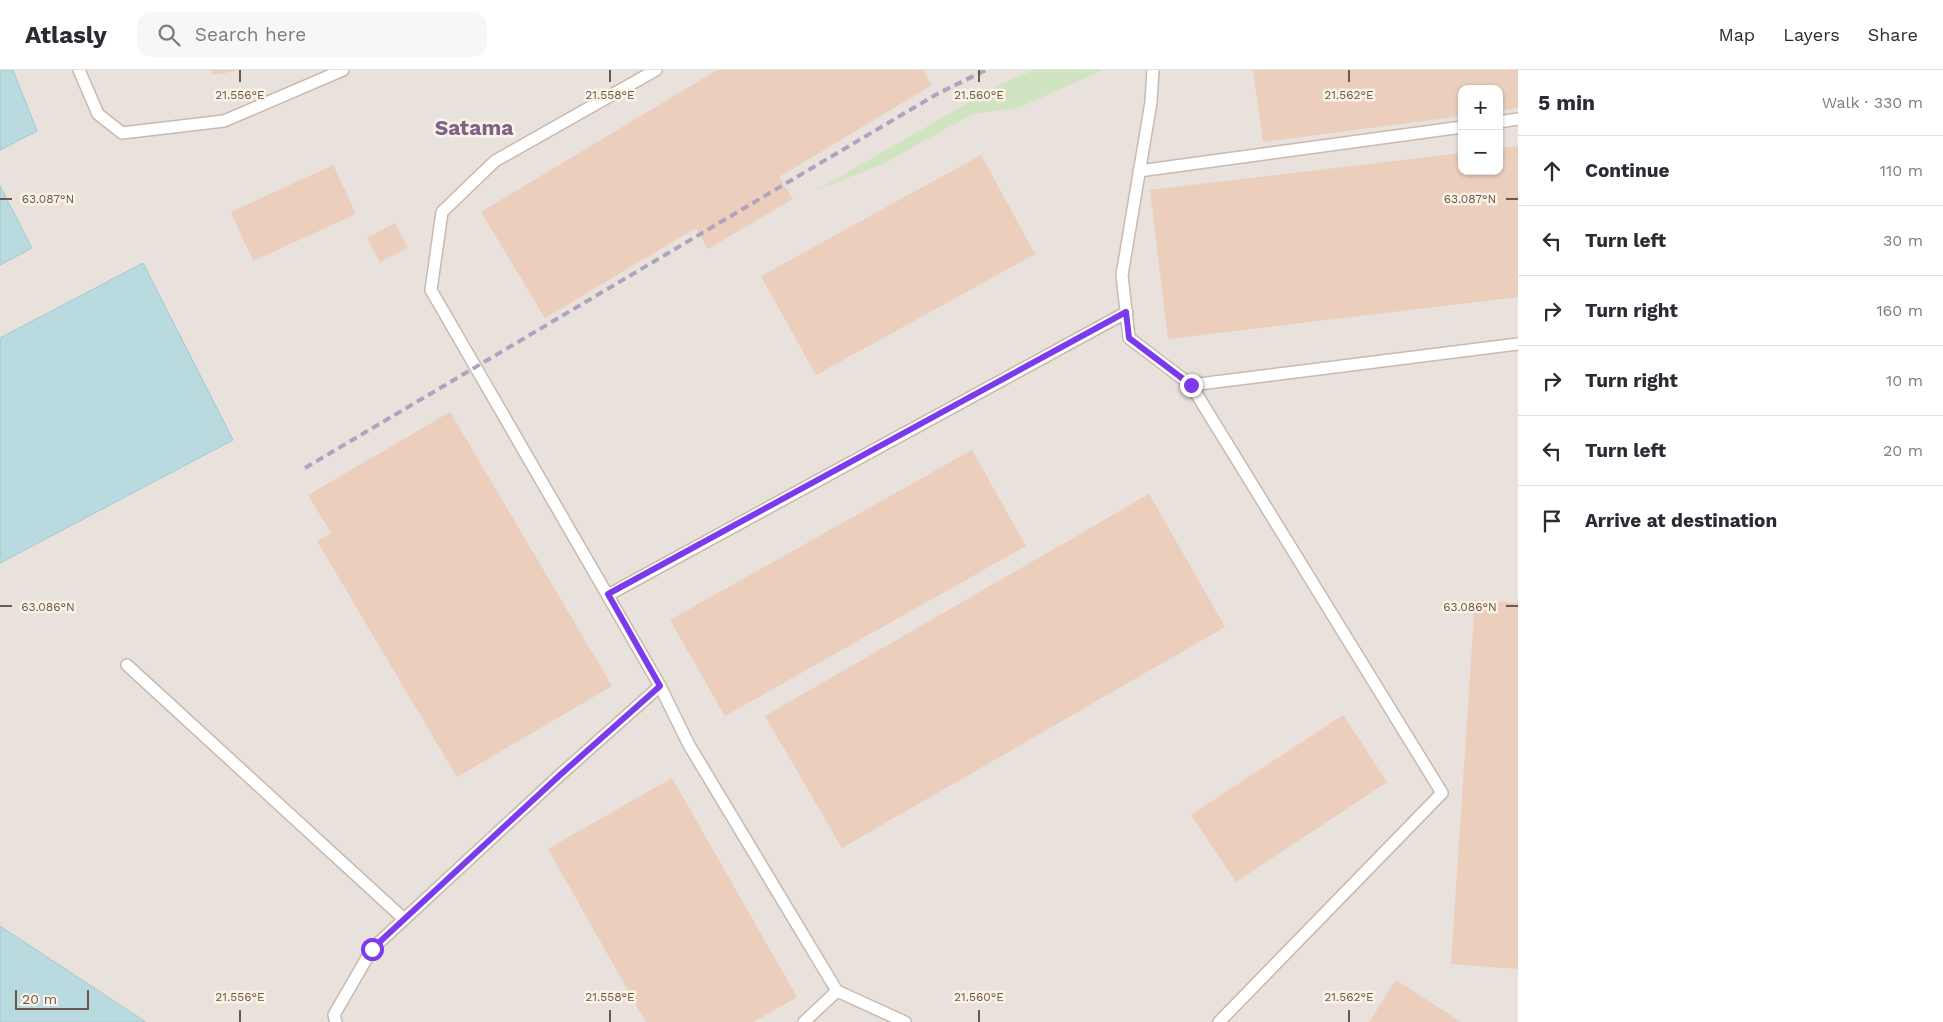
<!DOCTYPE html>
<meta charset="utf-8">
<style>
body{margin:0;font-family:"Work Sans",sans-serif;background:#f7f7f7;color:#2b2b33}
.controls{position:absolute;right:15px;top:15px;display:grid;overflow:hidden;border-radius:10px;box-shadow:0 1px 4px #0004}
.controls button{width:45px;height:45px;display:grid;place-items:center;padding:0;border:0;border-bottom:1px solid #e1e1e2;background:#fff;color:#2b2b33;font:25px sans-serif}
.scale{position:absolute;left:15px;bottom:12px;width:74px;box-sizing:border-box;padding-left:5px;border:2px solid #6d564b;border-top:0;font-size:14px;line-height:18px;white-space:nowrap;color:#6d564b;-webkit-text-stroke:4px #fcf3e7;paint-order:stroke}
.stop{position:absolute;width:15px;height:15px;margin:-11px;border:4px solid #7c3aed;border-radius:50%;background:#fff}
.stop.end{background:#7c3aed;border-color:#fff;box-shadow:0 1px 5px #0008}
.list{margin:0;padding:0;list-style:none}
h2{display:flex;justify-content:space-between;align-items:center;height:65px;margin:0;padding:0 20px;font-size:21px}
h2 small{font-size:16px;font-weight:400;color:#7c7c81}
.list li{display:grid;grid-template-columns:32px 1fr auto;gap:15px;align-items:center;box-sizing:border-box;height:70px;padding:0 20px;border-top:1px solid #e1e1e2}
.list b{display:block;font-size:19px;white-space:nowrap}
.list em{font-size:16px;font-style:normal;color:#7c7c81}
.icon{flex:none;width:28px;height:28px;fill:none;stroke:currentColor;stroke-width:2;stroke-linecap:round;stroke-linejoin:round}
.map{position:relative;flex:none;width:1518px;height:952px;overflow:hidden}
header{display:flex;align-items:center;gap:30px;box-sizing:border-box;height:70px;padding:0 25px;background:#fff;border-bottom:1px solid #e1e1e2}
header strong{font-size:24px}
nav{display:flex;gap:28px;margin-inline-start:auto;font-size:18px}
.search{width:350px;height:45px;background:#f7f7f7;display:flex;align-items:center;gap:12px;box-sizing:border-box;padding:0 18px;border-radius:15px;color:#7c7c81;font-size:19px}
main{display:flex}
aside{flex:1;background:#fff}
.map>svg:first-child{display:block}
</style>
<header>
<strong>Atlasly</strong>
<div class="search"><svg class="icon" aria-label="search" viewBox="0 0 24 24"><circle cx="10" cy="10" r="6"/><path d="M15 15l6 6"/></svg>Search here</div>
<nav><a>Map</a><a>Layers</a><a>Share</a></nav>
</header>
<main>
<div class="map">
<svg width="1518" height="952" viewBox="0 0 1518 952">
<rect width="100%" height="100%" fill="#f9efe1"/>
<path fill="#e8e1dc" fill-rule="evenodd" d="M13 0H1518V952H146L0 856V493L232 371 143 193 0 268V195L32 178 0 116V80L37 61ZM1462 19H1499V101H1462Z"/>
<path fill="#d1e4c2" d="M1033 0H1103L1018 38 972 44 885 93 815 121 999 15Z"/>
<g fill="#b9dbdf" stroke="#a0cad0">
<path d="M0 0H13L37 61 0 80Z"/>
<path d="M0 116 32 178 0 195Z"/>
<path d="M143 193 233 370 0 493V268Z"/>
<path d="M0 856 146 952H0Z"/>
</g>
<g fill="#ebcebc">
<path d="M211 0H235V1L213 5Z"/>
<path d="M717 0H923L932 15 779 107 793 129 708 179 696 158 545 248 481 142Z"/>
<path d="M1253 0H1518V38L1499 41V19H1462V46L1263 72Z"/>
<path d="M1518 76V227L1168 269 1150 120 1462 83V101H1499V78Z"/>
<path d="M981 85 1035 184 816 305 761 206Z"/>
<path d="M333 95 356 144 253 191 231 142Z"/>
<path d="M395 153 408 178 380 192 367 168Z"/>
<path d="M450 342 612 616 457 707 317 471 331 463 308 425Z"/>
<path d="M972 380 1026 476 725 646 670 550Z"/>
<path d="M1149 424 1225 557 842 778 765 646Z"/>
<path d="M1475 530 1518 533V899L1451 894Z"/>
<path d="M1343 645 1387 712 1236 812 1191 745Z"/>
<path d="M672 708 797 927 753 952H646L548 779Z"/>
<path d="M1396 910 1461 952H1369Z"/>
</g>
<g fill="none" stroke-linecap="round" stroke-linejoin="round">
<defs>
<g id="service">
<path d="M79 0 98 44 122 63 224 51 343 0"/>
<path d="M656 0 495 91 442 142 431 220 660 616 689 675 837 921 905 952"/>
<path d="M1153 0 1151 32 1122 205 1129 268 1191 315 1518 274"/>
<path d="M1499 52 1518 49"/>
<path d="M1139 101 1462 57"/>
<path d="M1191 315 1442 723 1219 952"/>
<path d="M608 525 1127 242"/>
<path d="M127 595 404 849"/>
<path d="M336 952 334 945 372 879 560 705 660 616"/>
<path d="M804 952 837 921"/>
</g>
</defs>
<use href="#service" stroke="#cab9ac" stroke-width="14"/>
<use href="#service" stroke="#fff" stroke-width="11"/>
<path stroke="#b1a2c0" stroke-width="4" stroke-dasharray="8 5" stroke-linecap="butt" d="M305 398 937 24 986 0"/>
</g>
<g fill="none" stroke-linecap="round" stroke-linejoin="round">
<path stroke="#7c3aed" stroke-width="6" d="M372 879 560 705 660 616 608 524 1126 242 1129 268 1191 315"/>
</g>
<path fill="none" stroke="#6d564b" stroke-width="2" d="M240 0V12M610 0V12M979 0V12M1349 0V12M0 129H12M1506 129H1518M0 536H12M1506 536H1518M240 940V952M610 940V952M979 940V952M1349 940V952"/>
<g text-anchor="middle" stroke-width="5" stroke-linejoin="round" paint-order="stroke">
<g font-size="21" font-weight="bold" fill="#7b638a" stroke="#fcf3e7">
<text x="474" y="65">Satama</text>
</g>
</g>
<g font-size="12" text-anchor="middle" fill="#6d564b" stroke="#fcf3e7" stroke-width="5" stroke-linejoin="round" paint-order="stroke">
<text x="240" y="29">21.556°E</text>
<text x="610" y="29">21.558°E</text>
<text x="979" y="29">21.560°E</text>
<text x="1349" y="29">21.562°E</text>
<text x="48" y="133">63.087°N</text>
<text x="1470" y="133">63.087°N</text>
<text x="48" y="541">63.086°N</text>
<text x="1470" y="541">63.086°N</text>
<text x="240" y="931">21.556°E</text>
<text x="610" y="931">21.558°E</text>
<text x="979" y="931">21.560°E</text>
<text x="1349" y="931">21.562°E</text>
</g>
</svg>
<div class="controls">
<button>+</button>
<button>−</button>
</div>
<div class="scale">20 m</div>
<div class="stop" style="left:372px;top:879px"></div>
<div class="stop end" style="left:1191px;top:315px"></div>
</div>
<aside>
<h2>5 min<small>Walk · 330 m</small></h2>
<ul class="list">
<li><svg class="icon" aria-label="ahead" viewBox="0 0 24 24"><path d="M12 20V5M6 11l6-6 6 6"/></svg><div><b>Continue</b></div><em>110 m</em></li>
<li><svg class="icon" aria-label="left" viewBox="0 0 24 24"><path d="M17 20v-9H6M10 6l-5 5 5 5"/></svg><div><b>Turn left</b></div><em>30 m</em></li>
<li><svg class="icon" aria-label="right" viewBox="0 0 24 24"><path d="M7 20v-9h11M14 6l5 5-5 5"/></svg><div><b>Turn right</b></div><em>160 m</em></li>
<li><svg class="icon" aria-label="right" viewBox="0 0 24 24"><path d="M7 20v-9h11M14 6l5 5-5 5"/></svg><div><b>Turn right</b></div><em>10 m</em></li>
<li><svg class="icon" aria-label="left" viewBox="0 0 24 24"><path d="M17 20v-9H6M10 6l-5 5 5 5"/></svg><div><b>Turn left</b></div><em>20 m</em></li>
<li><svg class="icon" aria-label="arrive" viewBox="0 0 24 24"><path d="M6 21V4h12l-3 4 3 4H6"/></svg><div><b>Arrive at destination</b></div></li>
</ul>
</aside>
</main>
